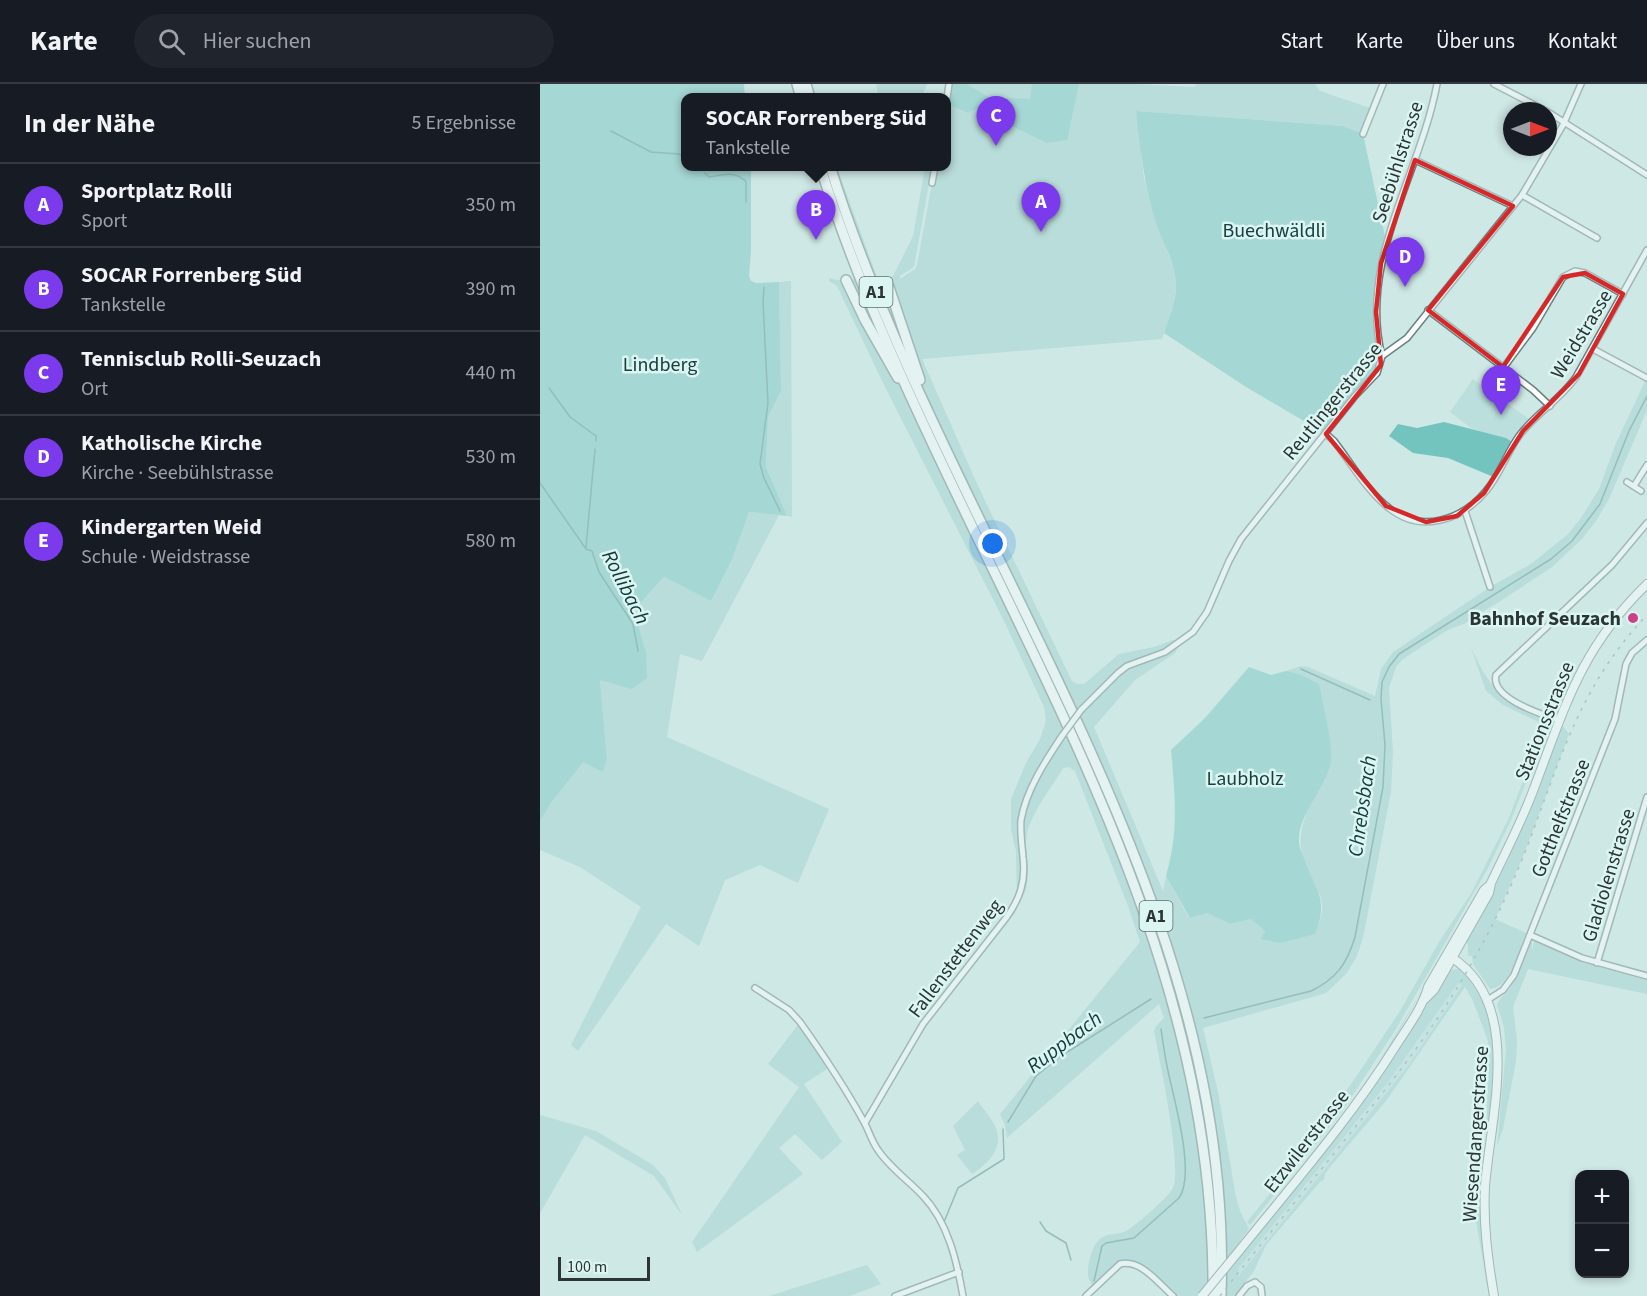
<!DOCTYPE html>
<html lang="de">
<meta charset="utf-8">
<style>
body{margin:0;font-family:"Source Sans 3",sans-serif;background:#20242c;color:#f1f3f6}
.controls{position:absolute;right:18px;bottom:18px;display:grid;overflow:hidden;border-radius:12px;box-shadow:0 3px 9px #0003}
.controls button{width:54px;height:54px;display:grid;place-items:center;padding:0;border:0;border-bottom:2px solid #363941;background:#171b24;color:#f1f3f6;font:30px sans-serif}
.compass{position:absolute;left:963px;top:18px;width:54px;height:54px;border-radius:50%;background:#171b24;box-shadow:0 3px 9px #0003;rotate:90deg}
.scale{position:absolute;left:18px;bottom:15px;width:92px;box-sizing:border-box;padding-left:6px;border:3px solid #2b3534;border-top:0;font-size:16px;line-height:21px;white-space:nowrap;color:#2b3534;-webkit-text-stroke:4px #dbf5f3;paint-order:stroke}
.you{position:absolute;left:453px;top:460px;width:21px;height:21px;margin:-15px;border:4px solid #fff;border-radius:50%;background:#1a73e8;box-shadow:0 0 0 9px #1a73e833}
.badge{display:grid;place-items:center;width:39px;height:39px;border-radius:50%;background:#7c3aed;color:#fff;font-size:20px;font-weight:700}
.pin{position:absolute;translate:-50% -50px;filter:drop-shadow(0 2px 3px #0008)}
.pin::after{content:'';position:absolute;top:32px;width:21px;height:18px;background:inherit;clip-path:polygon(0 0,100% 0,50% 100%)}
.popup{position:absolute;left:141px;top:9px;width:270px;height:78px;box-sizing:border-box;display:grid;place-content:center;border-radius:12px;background:#171b24;filter:drop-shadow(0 2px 4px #0005);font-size:20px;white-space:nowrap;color:#9ea1a6}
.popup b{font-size:22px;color:#f1f3f6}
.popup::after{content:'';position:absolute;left:50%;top:100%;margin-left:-12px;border:12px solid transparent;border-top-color:#171b24}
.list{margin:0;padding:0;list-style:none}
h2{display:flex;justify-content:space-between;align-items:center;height:78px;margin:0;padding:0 24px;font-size:26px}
h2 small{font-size:20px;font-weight:400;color:#9ea1a6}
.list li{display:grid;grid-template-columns:39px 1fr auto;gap:18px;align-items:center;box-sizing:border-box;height:84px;padding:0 24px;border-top:2px solid #363941}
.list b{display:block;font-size:22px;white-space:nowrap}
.list p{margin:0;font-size:20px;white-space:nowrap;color:#9ea1a6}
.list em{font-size:20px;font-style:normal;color:#9ea1a6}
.icon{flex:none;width:33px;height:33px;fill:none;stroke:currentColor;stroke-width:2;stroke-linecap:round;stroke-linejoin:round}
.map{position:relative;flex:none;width:1107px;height:1212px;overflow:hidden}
header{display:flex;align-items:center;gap:36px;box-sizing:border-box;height:84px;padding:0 30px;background:#171b24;border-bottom:2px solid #363941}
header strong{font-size:28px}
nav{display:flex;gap:33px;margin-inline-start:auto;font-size:21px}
.search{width:420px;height:54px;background:#20242c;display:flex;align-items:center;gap:15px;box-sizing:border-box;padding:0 21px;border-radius:33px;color:#9ea1a6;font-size:22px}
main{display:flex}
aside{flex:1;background:#171b24}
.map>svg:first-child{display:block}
</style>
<header>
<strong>Karte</strong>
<div class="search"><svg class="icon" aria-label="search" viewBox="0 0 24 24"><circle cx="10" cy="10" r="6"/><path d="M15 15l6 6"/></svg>Hier suchen</div>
<nav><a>Start</a><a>Karte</a><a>Über uns</a><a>Kontakt</a></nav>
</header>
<main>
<aside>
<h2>In der Nähe<small>5 Ergebnisse</small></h2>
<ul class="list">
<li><span class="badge">A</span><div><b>Sportplatz Rolli</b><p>Sport</p></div><em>350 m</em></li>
<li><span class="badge">B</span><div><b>SOCAR Forrenberg Süd</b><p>Tankstelle</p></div><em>390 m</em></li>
<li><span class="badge">C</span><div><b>Tennisclub Rolli-Seuzach</b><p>Ort</p></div><em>440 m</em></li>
<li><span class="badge">D</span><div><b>Katholische Kirche</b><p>Kirche · Seebühlstrasse</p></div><em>530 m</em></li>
<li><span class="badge">E</span><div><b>Kindergarten Weid</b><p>Schule · Weidstrasse</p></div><em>580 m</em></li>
</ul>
</aside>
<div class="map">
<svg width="1107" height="1212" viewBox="0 0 1107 1212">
<rect width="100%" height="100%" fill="#cee8e5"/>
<g fill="#bbdfdc">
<path d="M933 295 992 337 974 359 966 354 946 350 931 344 910 328Z"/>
<path d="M918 898 922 901 868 982 698 1194V1185L848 998Z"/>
</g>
<g fill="#a0d0cc" fill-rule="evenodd">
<path d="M336 0H387L382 13 339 14Z"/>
<path d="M427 0H595L655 3 656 0H775L780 7 833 25 823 50 803 42 596 27 604 94 618 142 635 188 636 203 634 219 622 255 382 275 439 404 532 597 537 600H544L579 570 614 563 633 556H642L635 569 595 596 554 643 623 807 626 792 649 834 667 829 690 840 711 835 725 847 722 855 774 850C778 841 783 832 782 822 782 811 775 801 770 791 760 771 757 752 766 732L759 590 746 587 761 582 768 583 835 612 841 585 853 568 950 503 991 480 1028 450 1041 434 1059 405 1076 359 1107 293V326L1069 415 1056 437 1042 455 1012 483 959 518 930 535 926 539 908 546 881 563 862 576 856 583 849 604 853 668 851 708 823 854 816 874 806 890 786 909 663 944 678 1008 696 1113 700 1127 709 1145 699 1158 707 1151 699 1159 698 1173 816 1027 909 886 919 885C942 906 954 942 956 973 957 996 951 1027 949 1051L947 1041 948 957 933 917 925 903 846 1017 790 1083 784 1092 785 1095 780 1098 726 1161 714 1187 700 1205 698 1212H633L599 1182 587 1178 554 1205C552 1201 549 1196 548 1192 547 1182 552 1160 561 1154 569 1149 580 1151 588 1146 597 1140 626 1115 632 1106 644 1088 619 974 614 947L616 942 624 934 619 920 467 1054 465 1041 460 1030 600 858 588 822 535 687 529 683 523 684C512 703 491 729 487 750 484 764 489 779 488 793 487 802 485 814 477 818L476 767 471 746V715L486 679 500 655 506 637 504 623 464 537 344 301 297 202 289 197V194L297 196 314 195 274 83H297L337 193 353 192 373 152 385 83H392L374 183 360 192V195L375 185 377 181 395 83 406 82 407 20 428 29 440 23 467 27 466 13H449ZM918 899 922 901 868 982 698 1193V1185L848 998Z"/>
<path d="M251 197 252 433 247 432 226 383 228 333 241 307 239 198Z"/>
<path d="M209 428 239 431 162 577 140 570 127 653 289 725 258 799 220 781 185 796 159 862 126 840 38 967 31 961 101 823 40 783 0 766V737L11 719 43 677 63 687 67 675 60 596 106 568 94 526 124 493 171 517 192 476Z"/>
<path d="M930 561C947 600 962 620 1004 633L1008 643 971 736 948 784 856 945 803 1026 710 1141 707 1138 763 1068 818 990 860 927 899 858 932 808 968 736 1005 641 963 621 946 607Z"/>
<path d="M1022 641 1029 650 982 775 955 835 986 849C979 866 971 903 950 905L933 880 932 872H928V860L926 856C964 787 995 715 1022 641Z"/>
<path d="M995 853 1027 868 1107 892V910L988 885 973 923 977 956 976 977 963 1045 957 1062 966 966 964 943 957 921 960 915 971 903 989 859 992 858V867Z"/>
<path d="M887 898 840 980 795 1044 715 1142 811 1019 836 983Z"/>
<path d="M260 938 290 983 264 1000 302 1058 282 1076 255 1050 239 1064 263 1090 157 1168 152 1158 259 1003 228 980Z"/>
<path d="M438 1017C443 1025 451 1033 455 1042 465 1063 449 1079 432 1090L417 1071 425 1066 413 1042Z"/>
<path d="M0 1031 56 1047 113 1081 125 1094 142 1131 114 1092 45 1051 0 1129Z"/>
<path d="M930 1102H938L943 1106 952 1212H949Z"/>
<path d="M327 1181 341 1200 310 1212H229Z"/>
</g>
<g fill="#73c4bf">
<path d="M0 0H204L205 13 146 14V82L211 83V167L209 192 211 197 216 199 239 198 241 307 228 333 226 383 247 432 209 428 192 476 171 517 124 493 94 526 106 568 107 594 92 605 60 596 67 675 63 688 43 678 11 719 0 737Z"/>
<path d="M411 0H427L449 13 490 15 492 0H539L527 56 507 59 468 40 466 27 441 23 428 29 409 21Z"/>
<path d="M596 27 803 42 823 50 846 157 838 202 841 281 786 350 706 303 624 249C629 233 637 216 636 199 635 179 624 161 617 142 605 104 600 67 596 27Z"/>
<path d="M904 338 966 354 974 359 956 394 908 374 873 369 849 352 858 340 877 344Z"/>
<path d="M709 583 731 591 746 587 759 590 779 600C782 616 794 665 791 678 786 704 757 732 759 758 759 763 762 768 763 772 774 805 790 813 775 850L740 859 721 855 725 847 711 835 690 840 667 829 650 834 626 792C639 746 635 713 631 666L665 634Z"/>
</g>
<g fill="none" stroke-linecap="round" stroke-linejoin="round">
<g stroke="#4f8b87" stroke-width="1.5">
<path d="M71 47 111 68 139 70 146 75"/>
<path d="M155 82 156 83"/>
<path d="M165 89 169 93C183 91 196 86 206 98V118"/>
<path d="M224 203 223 218 228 319 220 380 224 394 240 427"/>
<path d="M9 304 30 333 56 352V357"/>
<path d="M0 399 46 465 52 467 59 488 93 540 98 567"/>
<path d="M46 463 55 365"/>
<path d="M761 585 830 616"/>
<path d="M664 934 771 907C796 895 807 880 815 853L843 703 845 661 841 615 842 598 849 583 859 570 1011 475 1032 457 1060 420 1089 347 1107 312"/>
<path d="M468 1038 496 992 521 972 611 915"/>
<path d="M404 1138 418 1104 464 1075 463 1045"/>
<path d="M500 1138 506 1147 526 1159 531 1176"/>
<path d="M554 1197 562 1162 566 1159 594 1154 639 1114C656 1090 634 1016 628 987 625 973 623 959 621 945"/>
</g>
<defs>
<g id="minor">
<path d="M954 0 1006 27"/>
<path d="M406 21 409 0"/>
<path d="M1008 28 1107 91"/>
<path d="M823 50 843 0"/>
<path d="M875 76 973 122"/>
<path d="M392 99 395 82"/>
<path d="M982 111 1057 154"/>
<path d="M888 226 993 306 1010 322"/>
<path d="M1053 265 1107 294"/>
<path d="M842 272C818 177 880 91 897 0"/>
<path d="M964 283 993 244 1023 193 1035 187 1045 189 1083 210"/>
<path d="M786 350 794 357C811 379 827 407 849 424 881 450 922 436 946 407 960 391 966 370 979 352 995 330 1020 316 1036 293L1107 166"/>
<path d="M1087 398 1101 407"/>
<path d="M1094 402 1107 381"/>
<path d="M925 427 950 503"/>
<path d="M541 626 578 589 587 582 625 568 653 548 667 528 689 477 701 455 815 312 837 289 842 272 867 254 982 111 1023 41 1041 0"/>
<path d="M1018 636C1001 630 950 614 956 591L1072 481 1107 439"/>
<path d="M990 851 1042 874 1107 892"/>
<path d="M1057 879 1107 713"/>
<path d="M215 904 249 926 260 938C282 969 306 1005 324 1038 329 1047 332 1058 338 1066 350 1084 368 1096 383 1112 408 1138 417 1178 423 1212"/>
<path d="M946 917 963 906 974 891 1075 635 1086 580 1092 569 1107 556"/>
<path d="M325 1039 383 940 466 834C480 815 486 797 483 773 482 761 480 748 481 736 486 706 506 676 522 652"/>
<path d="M355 1212 419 1188"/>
<path d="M546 1212 580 1180C601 1175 618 1199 633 1212"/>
<path d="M699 1212 707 1202 715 1198 721 1203 722 1212"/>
</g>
<g id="secondary">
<path d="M911 873C985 920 950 1033 945 1103 943 1140 948 1176 954 1212"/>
<path d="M885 915 894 906 949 809 951 799C965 769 981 739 993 707 1025 623 1040 565 1107 500"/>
<path d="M699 1167C753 1100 809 1036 855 963 867 944 882 925 888 903L944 806 950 801"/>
</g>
<g id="motorway">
<path d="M257 0 261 14"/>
<path d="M266 0 270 14"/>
<path d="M280 82C402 467 677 791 673 1212"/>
<path d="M290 82C408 458 696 802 681 1212"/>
<path d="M306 196 325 236 358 294"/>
<path d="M349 203 380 296"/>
</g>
</defs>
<use href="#minor" stroke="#69817f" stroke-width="8"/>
<use href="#secondary" stroke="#69817f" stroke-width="10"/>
<use href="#motorway" stroke="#69817f" stroke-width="12"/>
<use href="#minor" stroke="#fff" stroke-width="5"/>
<use href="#secondary" stroke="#fff" stroke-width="8"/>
<use href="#motorway" stroke="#fff" stroke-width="9"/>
<path stroke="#849795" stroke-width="1.5" stroke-dasharray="3 6" stroke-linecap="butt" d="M680 1212C721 1160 763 1108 804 1057 852 998 899 939 935 873 956 836 974 797 989 758 1021 672 1042 599 1107 531"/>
<defs>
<path id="minor-bridge" d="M522 652 541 626"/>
<path id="secondary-bridge" d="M662 1212 699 1167"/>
</defs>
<use href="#minor-bridge" stroke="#69817f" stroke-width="8" stroke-linecap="butt"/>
<use href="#secondary-bridge" stroke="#69817f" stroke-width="10" stroke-linecap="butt"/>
<use href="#minor-bridge" stroke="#fff" stroke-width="5"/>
<use href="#secondary-bridge" stroke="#fff" stroke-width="8"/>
</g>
<path d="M0 0H1107V1212H0ZM875 76 973 122 888 226 963 283 1023 193 1045 189 1083 210 1039 290 983 347 944 409 917 432 886 438 846 422 786 350 841 281 836 228 841 179Z" fill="#cee8e5" fill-opacity=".55" fill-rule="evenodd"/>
<path fill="none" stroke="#d62828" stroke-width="4.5" stroke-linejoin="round" d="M875 76 973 122 888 226 963 283 1023 193 1045 189 1083 210 1039 290 983 347 944 409 917 432 886 438 846 422 786 350 841 281 836 228 841 179Z"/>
<circle fill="#c84284" stroke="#dbf5f3" stroke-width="2" cx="1093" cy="534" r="6"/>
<g text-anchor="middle" stroke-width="5" stroke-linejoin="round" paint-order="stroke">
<g fill="#dbf5f3" stroke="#606f6d" stroke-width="1.5">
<rect x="319.5" y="193" width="33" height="30" rx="4.5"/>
<rect x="599.5" y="817" width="33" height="30" rx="4.5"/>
</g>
<g font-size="18" font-weight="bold" fill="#2b3534">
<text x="336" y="214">A1</text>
<text x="616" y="838">A1</text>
</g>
<g font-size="20" fill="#2b3534" stroke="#dbf5f3">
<text transform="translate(857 78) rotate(-72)" y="7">Seebühlstrasse</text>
<text transform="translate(1041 250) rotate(-59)" y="7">Weidstrasse</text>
<text transform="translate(792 317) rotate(-51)" y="7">Reutlingerstrasse</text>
<text transform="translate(1004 637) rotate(-68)" y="7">Stationsstrasse</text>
<text transform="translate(1020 734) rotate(-68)" y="7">Gotthelfstrasse</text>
<text transform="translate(1068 791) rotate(-73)" y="7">Gladiolenstrasse</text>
<text transform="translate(415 874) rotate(-53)" y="7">Fallenstettenweg</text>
<text transform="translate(935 1050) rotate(-86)" y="7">Wiesendangerstrasse</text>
<text transform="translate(766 1057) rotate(-52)" y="7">Etzwilerstrasse</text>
</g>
<g font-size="20" fill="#19403e" stroke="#dbf5f3">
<text x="734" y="153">Buechwäldli</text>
<text x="120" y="287">Lindberg</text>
<text x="705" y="701">Laubholz</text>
</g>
<g font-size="20" font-weight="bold" fill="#2b3534" stroke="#dbf5f3" text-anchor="end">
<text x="1081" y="541">Bahnhof Seuzach</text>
</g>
<g font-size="21" font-style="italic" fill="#143b39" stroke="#dbf5f3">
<text transform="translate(86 503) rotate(63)" y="7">Rollibach</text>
<text transform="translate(822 722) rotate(-82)" y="7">Chrebsbach</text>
<text transform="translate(524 958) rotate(-37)" y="7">Ruppbach</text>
</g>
</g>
</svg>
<div class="controls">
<button>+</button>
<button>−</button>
</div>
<svg class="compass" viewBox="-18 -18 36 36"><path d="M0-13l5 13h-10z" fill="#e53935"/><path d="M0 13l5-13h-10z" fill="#9ea1a6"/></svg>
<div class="scale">100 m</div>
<div class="you"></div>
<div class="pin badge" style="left:501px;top:148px">A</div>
<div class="pin badge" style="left:276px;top:156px">B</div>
<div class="popup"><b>SOCAR Forrenberg Süd</b>Tankstelle</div>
<div class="pin badge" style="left:456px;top:62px">C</div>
<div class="pin badge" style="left:865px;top:203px">D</div>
<div class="pin badge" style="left:961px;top:331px">E</div>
</div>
</main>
